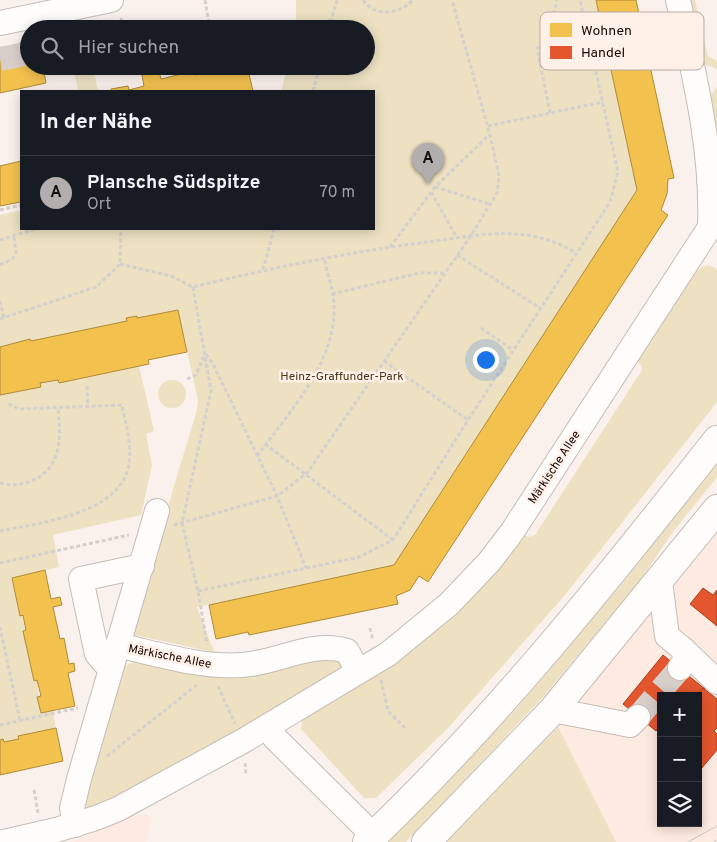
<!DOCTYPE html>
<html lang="de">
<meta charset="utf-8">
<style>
body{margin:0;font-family:Overpass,sans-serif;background:#242831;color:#f1f3f6}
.controls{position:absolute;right:15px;bottom:15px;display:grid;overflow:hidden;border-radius:0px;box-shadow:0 2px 12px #0003}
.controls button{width:45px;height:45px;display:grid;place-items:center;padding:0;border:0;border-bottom:1px solid #363941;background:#171b24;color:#f1f3f6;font:25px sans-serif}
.you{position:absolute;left:485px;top:359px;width:18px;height:18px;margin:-12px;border:4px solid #fff;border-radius:50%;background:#1a73e8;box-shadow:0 0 0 8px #1a73e833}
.badge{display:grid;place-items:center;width:32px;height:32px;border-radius:50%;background:#b2aeae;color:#111;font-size:16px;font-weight:700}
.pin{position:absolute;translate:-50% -41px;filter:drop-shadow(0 1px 2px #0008)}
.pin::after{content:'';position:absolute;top:26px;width:18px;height:15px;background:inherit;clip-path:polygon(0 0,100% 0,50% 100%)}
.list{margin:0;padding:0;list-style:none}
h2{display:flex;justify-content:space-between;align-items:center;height:65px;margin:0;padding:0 20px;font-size:21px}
h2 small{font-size:16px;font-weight:400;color:#9ea1a6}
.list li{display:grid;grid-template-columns:32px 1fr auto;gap:15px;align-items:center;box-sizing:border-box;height:75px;padding:0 20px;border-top:1px solid #363941}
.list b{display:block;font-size:19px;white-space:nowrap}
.list p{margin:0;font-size:16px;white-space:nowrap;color:#9ea1a6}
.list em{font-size:16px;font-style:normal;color:#9ea1a6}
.icon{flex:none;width:28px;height:28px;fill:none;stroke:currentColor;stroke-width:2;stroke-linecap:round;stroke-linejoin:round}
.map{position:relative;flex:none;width:717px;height:842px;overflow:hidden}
.search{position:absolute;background:#171b24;box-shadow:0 2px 12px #0003;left:20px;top:20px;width:355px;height:55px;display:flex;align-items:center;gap:12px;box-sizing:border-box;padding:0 18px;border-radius:28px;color:#9ea1a6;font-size:19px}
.panel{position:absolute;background:#171b24;box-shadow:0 2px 12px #0003;left:20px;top:90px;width:355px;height:140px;border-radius:0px}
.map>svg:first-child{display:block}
</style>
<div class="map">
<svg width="717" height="842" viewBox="0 0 717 842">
<rect width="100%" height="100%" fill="#faf1ed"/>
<g fill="#fdeae0" fill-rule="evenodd">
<path d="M717 532V842H616L558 727ZM661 696H698V823H661Z"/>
<path d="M146 814 151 818 147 842H72L136 815Z"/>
</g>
<g fill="#ede1c2">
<path d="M296 0H596L637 190 394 565 197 607 214 652 134 635 131 628 197 410 198 400 178 310 137 318 136 316 126 318 127 321 31 341 30 339 0 347V215L21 210V229H374V91H281L288 66H366V29H296Z"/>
<path d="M686 0H695L708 56 717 61V69L704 64 698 57Z"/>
<path d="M82 16 85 29H64L63 20Z"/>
<path d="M73 66H93L98 91H78Z"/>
<path d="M717 87V157L709 97Z"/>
<path d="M708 265 717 269V402L565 595 448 728 376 798H364L301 729 303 715 520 531 528 537 535 535 642 370 641 365 633 359 691 271 696 272 702 267Z"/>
<path d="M139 366 154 431 146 434 152 465 141 515 53 535 59 567 12 578 20 615H23L26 630 23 631 34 681 37 680 41 713 53 711 56 728 18 736 19 739 4 742 3 739 0 740V395L41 387 40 383 58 380 59 383Z"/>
<circle cx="172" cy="394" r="14"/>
<path d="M717 461V477L672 533 642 578 544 696 406 842H386L516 709 621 585Z"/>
<path d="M333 652 343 666 342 669 174 773 88 810 83 794 124 666 137 661Z"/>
<path d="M558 727 616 842H446Z"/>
</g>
<g fill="#f2c14e" stroke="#af8a38">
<path d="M596 0H636L674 178 668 179 667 194 661 210 668 215 428 582 419 576 410 590 396 596 398 604 249 635 248 632 216 639 209 605 394 565 637 190Z"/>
<path d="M29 46V66H43L46 83 0 93V52Z"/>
<path d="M209 66H247L253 91H111V89L128 86 129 90 144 86 142 75 159 71 161 79 194 71 195 75 210 72Z"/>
<path d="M21 161V202L0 206V166Z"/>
<path d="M178 310 187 352 148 360 149 364 59 383 58 380 40 383 41 387 0 395V347L30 339 31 341 127 321 126 318 137 316V318Z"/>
<path d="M45 570 51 599 60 597 62 605 53 607 60 639 64 638 69 664 74 663 75 671 68 673 75 706 41 713 37 697 41 696 37 680 34 681 23 631 26 630 23 615 20 616 12 578Z"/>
<path d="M56 728 63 761 0 775V740L3 739 4 742 19 739 18 736Z"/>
</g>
<g fill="#e4572e" stroke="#a64021">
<path d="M703 588 713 595 717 590V626L690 604Z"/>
<path d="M663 655 705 689 698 697 661 696V726L656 731 623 704Z"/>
<path d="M703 688 717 699V728L714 731 717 734V750L701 769 698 767V696H696Z"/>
</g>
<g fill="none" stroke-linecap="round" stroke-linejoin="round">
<g stroke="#d8ceca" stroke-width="24" stroke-dasharray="24 12" stroke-linecap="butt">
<path d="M0 59 29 53"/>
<path d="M638 717 680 668"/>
</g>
<defs>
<g id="minor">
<path d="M0 23 111 0"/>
<path d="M660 581 667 636 684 650 685 661 680 668"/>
<path d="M117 645C158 654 201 668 242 665 278 663 311 640 347 651L358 671"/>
<path d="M684 650 717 682"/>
<path d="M110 669 97 654 81 579 142 566"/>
<path d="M553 710 630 725 638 717"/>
<path d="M267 727 275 738 374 836"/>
<path d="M75 825 72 808 79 779 157 511"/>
<path d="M4 842 56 830 96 818 118 809 243 741 388 654 449 604 489 562 512 532 710 227C713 149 694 75 678 0"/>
</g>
<g id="major">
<path d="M367 842C496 719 607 580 717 440"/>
<path d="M426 842 553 710 717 509"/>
</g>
</defs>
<use href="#minor" stroke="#c6bcb6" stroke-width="26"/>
<use href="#major" stroke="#c6bcb6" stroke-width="30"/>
<g stroke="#d3d0ce" stroke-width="3" stroke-dasharray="4 2.5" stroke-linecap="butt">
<path d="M205 0 210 29"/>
<path d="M363 0C376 18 399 14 413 0"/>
<path d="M121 18 123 29"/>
<path d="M290 29 332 20"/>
<path d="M329 29 337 0"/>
<path d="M547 46 557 0"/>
<path d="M309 66 319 69"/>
<path d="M86 72 107 66"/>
<path d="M313 91 320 66"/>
<path d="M550 113 537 48 588 37"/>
<path d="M488 126 603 102"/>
<path d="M435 187 490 204"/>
<path d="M431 192 457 238"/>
<path d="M0 210 21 205"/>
<path d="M0 240 35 229"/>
<path d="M390 247 435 187 489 135"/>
<path d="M457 255 540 308"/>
<path d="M120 264 171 276 193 287C271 268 349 252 428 242 457 238 486 232 515 234 537 235 558 242 576 253"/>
<path d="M0 265 12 259 16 253 14 236"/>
<path d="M263 270 274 229"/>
<path d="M193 287 211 391 182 523 198 591 207 644"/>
<path d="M332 294 419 273H445"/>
<path d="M0 301 4 318"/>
<path d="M0 319 96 287 120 264 121 229"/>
<path d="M481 328 513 350"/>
<path d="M206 354 213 364 277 496 306 568"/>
<path d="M384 361 468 420"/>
<path d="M187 379 196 375 205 354"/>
<path d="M87 386 88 406"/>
<path d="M265 444 393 540"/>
<path d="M257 456C289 412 337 362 334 304 333 289 328 274 324 259"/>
<path d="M0 483C10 486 21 485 31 481 62 469 61 437 58 408"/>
<path d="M174 525 277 496 307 473 470 237 497 193 499 176 490 135 452 0"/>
<path d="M0 531C38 523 116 515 128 469 133 448 126 425 122 405L19 409 7 403"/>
<path d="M0 563 129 535"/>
<path d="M198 591 359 557 393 540 468 420 610 202 618 172 580 0"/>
<path d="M0 627 20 721"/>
<path d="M370 628 373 640"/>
<path d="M381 680 388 711 405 728"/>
<path d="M218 686 235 724"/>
<path d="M0 725 78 708"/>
<path d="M107 756 198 684"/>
<path d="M245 763 246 774"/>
<path d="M34 790 38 813"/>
</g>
<use href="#minor" stroke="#fefdfc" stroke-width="24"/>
<use href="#major" stroke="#fefdfc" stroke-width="28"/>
<g stroke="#c9c6c4" stroke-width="1">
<path d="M688 842 717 826"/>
<path d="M714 842 717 840"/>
</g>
</g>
<g text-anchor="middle" stroke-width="5" stroke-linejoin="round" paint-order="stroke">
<g font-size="12" fill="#413815" stroke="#fff0e8">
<text x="342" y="380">Heinz-Graffunder-Park</text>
</g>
<g font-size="12" fill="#140904" stroke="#fff0e8">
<text transform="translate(554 467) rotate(-57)" y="4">Märkische Allee</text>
<text transform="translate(170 656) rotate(11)" y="4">Märkische Allee</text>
</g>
</g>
<rect x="540" y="12" width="164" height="58" rx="8" fill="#fff0e8" stroke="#b8aba4" stroke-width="1"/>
<rect x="550" y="23" width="22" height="14" fill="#f2c14e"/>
<rect x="550" y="46" width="22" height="13" fill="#e4572e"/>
<g font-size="14" fill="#140904">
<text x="581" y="35">Wohnen</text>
<text x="581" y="57">Handel</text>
</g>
</svg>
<div class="controls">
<button>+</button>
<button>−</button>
<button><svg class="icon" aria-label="layers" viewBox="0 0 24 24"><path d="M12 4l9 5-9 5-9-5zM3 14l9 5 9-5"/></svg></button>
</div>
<div class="you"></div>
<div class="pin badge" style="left:428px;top:184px">A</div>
<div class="search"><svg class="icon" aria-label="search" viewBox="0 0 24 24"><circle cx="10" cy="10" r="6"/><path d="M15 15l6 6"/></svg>Hier suchen</div>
<section class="panel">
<h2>In der Nähe<small></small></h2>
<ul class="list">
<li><span class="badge">A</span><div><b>Plansche Südspitze</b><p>Ort</p></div><em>70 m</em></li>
</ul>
</section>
</div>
